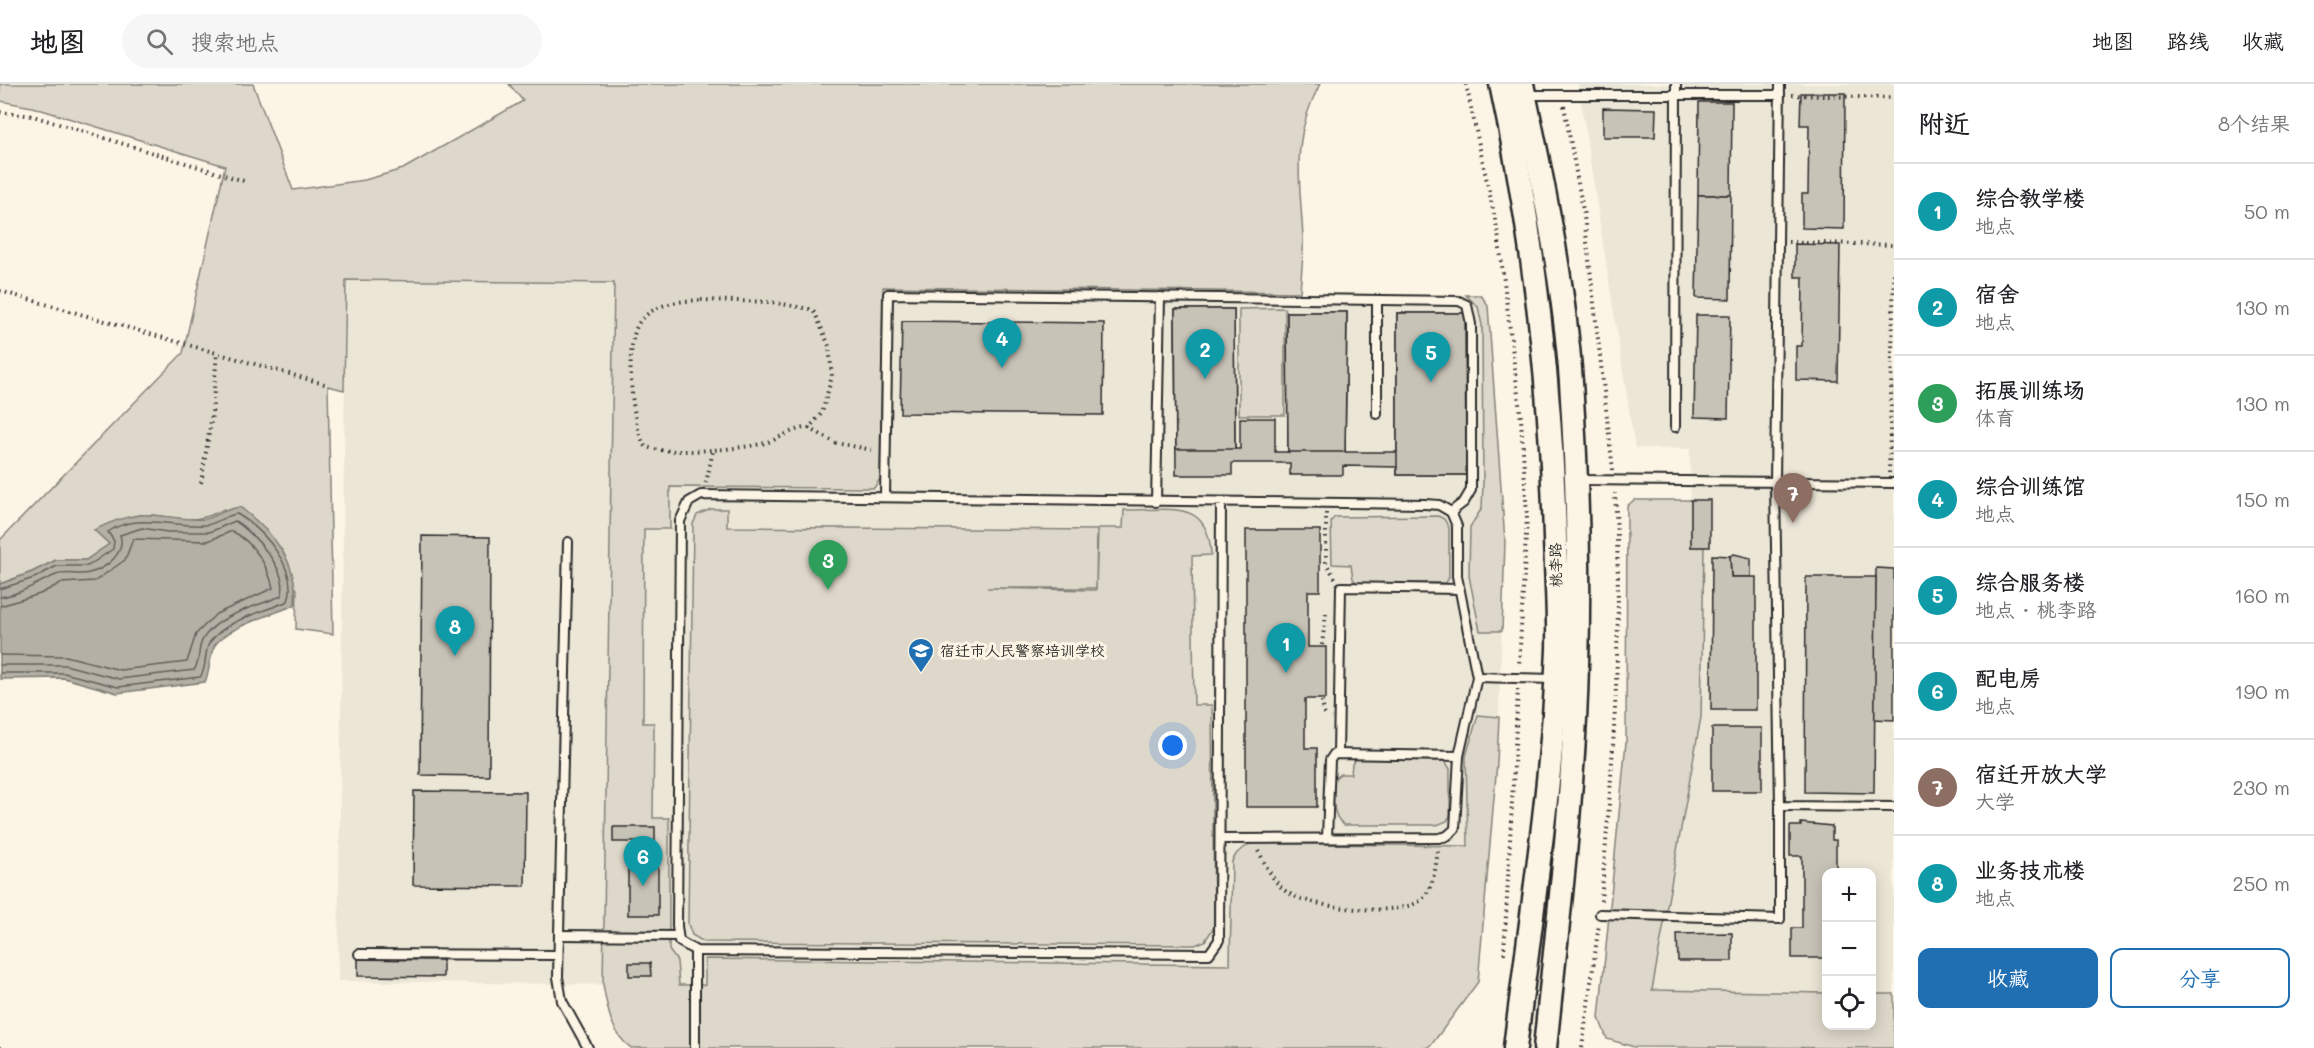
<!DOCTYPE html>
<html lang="zh">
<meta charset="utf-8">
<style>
body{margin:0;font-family:Mali,"LXGW WenKai TC",sans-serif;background:#f6f6f6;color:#202124}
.controls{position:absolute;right:18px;bottom:18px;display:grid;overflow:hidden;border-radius:12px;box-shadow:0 3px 15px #0003}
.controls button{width:54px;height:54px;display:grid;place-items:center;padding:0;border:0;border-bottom:2px solid #e0e0e0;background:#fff;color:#202124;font:30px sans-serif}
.you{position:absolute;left:1173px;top:662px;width:21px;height:21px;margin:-15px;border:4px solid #fff;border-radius:50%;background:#1a73e8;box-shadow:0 0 0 9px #1a73e833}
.badge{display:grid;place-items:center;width:39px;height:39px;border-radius:50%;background:#1f6fb2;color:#fff;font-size:20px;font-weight:700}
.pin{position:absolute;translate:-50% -50px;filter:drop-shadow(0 2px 3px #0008)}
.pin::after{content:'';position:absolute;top:32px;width:21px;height:18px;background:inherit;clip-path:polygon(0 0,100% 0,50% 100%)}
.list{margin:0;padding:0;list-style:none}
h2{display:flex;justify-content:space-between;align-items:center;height:78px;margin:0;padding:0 24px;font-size:26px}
h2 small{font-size:20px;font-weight:400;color:#757577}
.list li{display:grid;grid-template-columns:39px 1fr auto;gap:18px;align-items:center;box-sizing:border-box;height:96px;padding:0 24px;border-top:2px solid #e0e0e0}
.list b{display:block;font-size:22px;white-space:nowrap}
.list p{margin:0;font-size:20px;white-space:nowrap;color:#757577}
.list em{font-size:20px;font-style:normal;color:#757577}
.actions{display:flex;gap:12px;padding:18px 24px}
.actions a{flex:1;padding:14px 0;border:2px solid #1f6fb2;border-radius:12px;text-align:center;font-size:21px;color:#1f6fb2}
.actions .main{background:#1f6fb2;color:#fff}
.icon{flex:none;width:33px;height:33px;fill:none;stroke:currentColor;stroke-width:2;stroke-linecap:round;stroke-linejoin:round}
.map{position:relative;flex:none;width:1894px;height:964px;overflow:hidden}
header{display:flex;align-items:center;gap:36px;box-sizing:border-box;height:84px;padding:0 30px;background:#fff;border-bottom:2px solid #e0e0e0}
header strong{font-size:28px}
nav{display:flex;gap:33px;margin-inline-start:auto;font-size:21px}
.search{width:420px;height:54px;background:#f6f6f6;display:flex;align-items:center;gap:15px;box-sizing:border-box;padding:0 21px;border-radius:33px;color:#757577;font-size:22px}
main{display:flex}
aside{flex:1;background:#fff}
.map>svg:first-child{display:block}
</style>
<header>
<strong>地图</strong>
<div class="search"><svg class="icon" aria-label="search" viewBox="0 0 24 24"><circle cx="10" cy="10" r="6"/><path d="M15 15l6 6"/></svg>搜索地点</div>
<nav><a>地图</a><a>路线</a><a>收藏</a></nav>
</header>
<main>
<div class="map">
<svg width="1894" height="964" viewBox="0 0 1894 964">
<rect width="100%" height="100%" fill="#fcf5e5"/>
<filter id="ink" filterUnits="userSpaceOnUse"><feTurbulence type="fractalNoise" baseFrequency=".0167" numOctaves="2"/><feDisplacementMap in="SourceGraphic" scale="12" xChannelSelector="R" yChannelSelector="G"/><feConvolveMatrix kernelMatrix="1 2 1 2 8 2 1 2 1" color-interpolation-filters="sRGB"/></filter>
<g filter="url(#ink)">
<g fill="#ece6d7">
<path d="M1578 0H1894V910H1872V788H1826V909L1652 906 1704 464 1691 463 1690 365 1635 364Z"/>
<path d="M346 195 1481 211 1488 222 1505 458 1497 679 1478 898 705 902 338 897Z"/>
</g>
<g fill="#ded8ca" stroke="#84827a" stroke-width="1.5">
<path d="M0 0H253L293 106 365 96 403 85 523 17 509 0H1320C1290 56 1300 94 1303 153 1304 171 1301 190 1300 208L883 203 880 395 874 404 670 403V445H644L643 639H654L653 734H669V866L677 877 679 901H705V875L1230 881 1232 777 1237 769 1251 759 1468 762 1466 672 1478 631 1499 633 1497 679 1478 898 1432 960 1426 964H631C611 950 607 923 603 900L614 199 346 196 344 306 328 302 333 550 296 545 297 505 224 425C193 443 176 431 143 431 129 431 109 442 95 446L110 460 86 476H56L32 488 0 500V456L183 269 225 82 32 23 0 17Z"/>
<path d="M1466 211H1481L1488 222 1505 458 1502 547H1480L1469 492 1470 443 1482 424 1483 400 1482 241 1478 223Z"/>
<path d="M1285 224V331H1239V225Z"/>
<path d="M1634 416H1691V463H1704L1701 633 1652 906 1826 909V942H1872V910H1894V964L1634 963 1607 955 1599 934 1626 658 1627 422Z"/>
<path d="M711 425H727V443L1097 446 1096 504H987L1096 506 1098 444H1123L1124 426C1168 427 1209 413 1211 471L1192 472 1194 621H1212L1214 843 1205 857 1195 861 704 858 692 851 688 840 693 440 697 431Z"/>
<path d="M1438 432 1444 435 1449 444V493L1446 499H1357L1353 495 1351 481 1332 480 1331 437 1335 433Z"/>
<path d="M1356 675 1445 677 1450 685V732L1447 737 1437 741H1344C1330 730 1334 713 1334 695L1340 690H1351L1352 680Z"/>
</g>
<path fill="#b4b0a5" stroke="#7d7b74" stroke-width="1.5" d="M240 423C272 448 299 477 295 521 274 530 227 543 215 561 210 569 210 588 205 598L117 609 64 594 0 595V500L32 488 56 476H86L109 460 94 446C109 439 122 433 139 431 157 429 183 437 205 435 215 433 224 425 240 423Z"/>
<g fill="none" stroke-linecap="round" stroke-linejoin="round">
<g stroke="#62605c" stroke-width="1.5">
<path d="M0 505 34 494 57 482H88L113 465 114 457 108 448C135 428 174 444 206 441 217 440 225 431 237 430 263 445 299 485 288 517 264 528 227 535 210 558 203 568 208 583 200 593L118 603 64 589H0"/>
<path d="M0 513C20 511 38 498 56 491 66 487 79 492 89 489 106 485 126 469 120 451L142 444 167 448H210L235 437C253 448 291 489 281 512 256 523 218 530 203 555 197 564 201 577 194 586L119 595 65 581H0"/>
<path d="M0 522 40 510 61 499 95 497 125 476 133 455 208 457 232 447C253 458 268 481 273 504L216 530 196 550 187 578 120 586 66 572 0 571"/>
</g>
</g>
<g fill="#c8c3b7" stroke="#2b2b2b" stroke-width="1.5">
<path d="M1801 9H1845L1844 145 1802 144V110H1808L1809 41H1800Z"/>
<path d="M1699 18H1732L1731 111H1698Z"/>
<path d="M1603 24 1656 25 1655 53H1603Z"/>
<path d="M1698 111H1731L1730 215 1696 214Z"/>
<path d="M1795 160 1840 161 1838 297 1796 296V262H1802L1803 193H1795Z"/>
<path d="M1175 225H1234L1235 365H1240V334H1275V368H1288L1287 228H1347L1345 368H1397V229H1465L1466 391H1397V383L1343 382V391H1290V379H1232V391H1176Z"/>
<path d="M1175 225H1234L1235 365H1176Z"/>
<path d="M1287 228H1347L1345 368H1288Z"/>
<path d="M1397 229H1465L1466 391H1397Z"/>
<path d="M1696 231H1730L1728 334 1694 333Z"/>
<path d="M902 237 1104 239 1103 331 900 329Z"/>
<rect x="1691" y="416" width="19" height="47"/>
<path d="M1246 446H1320V507H1308V563H1326V615H1305V664H1317V723H1246Z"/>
<path d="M422 452 490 453 489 692 420 691Z"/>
<path d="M1734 470 1751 474V493H1731L1730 472Z"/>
<path d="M1712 471 1730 472 1731 493H1756V626H1711Z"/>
<path d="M1876 484 1894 485V636L1873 635Z"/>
<path d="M1806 493H1876L1874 709 1805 708Z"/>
<rect x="1712" y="644" width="50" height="63"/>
<path d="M414 707 526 708 525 802 413 801Z"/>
<path d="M1801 739 1832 742V756H1836V788H1826V874H1792V844H1802V772H1790V742H1801Z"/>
<rect x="613" y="743" width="42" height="15"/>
<rect x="628" y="773" width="30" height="58"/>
<path d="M1732 849V877H1678L1677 850Z"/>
<path d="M358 875 443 876V893L358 892Z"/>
<path d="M629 879H650L651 892H629Z"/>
</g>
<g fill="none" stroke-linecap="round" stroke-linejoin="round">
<defs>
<g id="lane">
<path d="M1780 0 1775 398 1780 722 1894 723"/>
<path d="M1526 11H1780"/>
<path d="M1377 216V330"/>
<path d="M1675 343 1676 0"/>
<path d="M1578 396 1894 399"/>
<path d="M885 413 888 210 1459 217 1467 221 1471 240V406L1464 418 1451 428"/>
<path d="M1156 418 1160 213"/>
<path d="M568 458 558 893 562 917 588 964"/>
<path d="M1477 593 1553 595"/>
<path d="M1338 669 1341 503 1459 505"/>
<path d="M1327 754 1330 676 1334 670 1459 672"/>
<path d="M1220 755 1439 754 1447 752 1455 745 1459 672 1477 593 1457 492V442L1451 428 1439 421 1425 420 701 411 689 418 680 437 677 842 679 857 696 867 1209 870 1219 856 1221 419"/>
<path d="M1600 830 1780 835V722"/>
<path d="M559 851 678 852"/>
<path d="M695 867V964"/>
<path d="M359 870 558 871"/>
</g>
<g id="secondary">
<path d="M1501 0C1534 153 1551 298 1555 454 1556 491 1559 529 1558 566 1552 700 1531 832 1515 964"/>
<path d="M1522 0C1543 98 1564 198 1571 298 1577 392 1580 487 1577 581 1574 709 1558 836 1545 964"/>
</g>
</defs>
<use href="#lane" stroke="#2b2b2b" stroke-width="12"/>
<use href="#secondary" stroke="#2b2b2b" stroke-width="27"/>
<g stroke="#2b2b2b" stroke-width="4" stroke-dasharray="1.5 4.5" stroke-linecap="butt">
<path d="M1466 0 1498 149 1521 335 1527 432 1519 582"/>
<path d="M1792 11 1894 14"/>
<path d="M1564 22 1584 132 1613 386"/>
<path d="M0 28 33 32 244 97"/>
<path d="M1788 158 1894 161"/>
<path d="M0 207 328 301"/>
<path d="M701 216 771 218 809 225 815 229 829 262 832 292 822 329 809 344C794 343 780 355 765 359 744 365 662 372 645 362 631 340 623 256 641 236 656 219 680 217 701 216Z"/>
<path d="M809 344 836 359 873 366"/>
<path d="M1889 389 1894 188"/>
<path d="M201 399 212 330 217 269"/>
<path d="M706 399 713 367"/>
<path d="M1326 429V479L1335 494"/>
<path d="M1322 561 1326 529"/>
<path d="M1322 617 1325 634"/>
<path d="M1258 767C1266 780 1273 799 1287 808 1309 824 1399 834 1421 816 1434 805 1436 781 1438 765"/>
<path d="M1601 817C1613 681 1623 546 1615 409"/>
<path d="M1504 870 1518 605"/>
<path d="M0 964H1"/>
<path d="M1582 964 1599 840"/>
</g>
<use href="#lane" stroke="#fcf5e5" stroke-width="8"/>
<use href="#secondary" stroke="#fcf5e5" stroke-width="22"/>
</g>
</g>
<defs>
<symbol id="school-pin" viewBox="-11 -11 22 30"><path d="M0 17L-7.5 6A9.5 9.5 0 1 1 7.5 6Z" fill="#1f6fb2" stroke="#fcf5e5"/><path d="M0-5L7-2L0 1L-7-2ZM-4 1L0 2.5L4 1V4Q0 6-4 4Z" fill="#fff"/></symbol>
</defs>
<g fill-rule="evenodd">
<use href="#school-pin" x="906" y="552" width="30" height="40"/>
</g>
<g text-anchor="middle" stroke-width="6" stroke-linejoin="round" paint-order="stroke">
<g font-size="15" fill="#2b2b2b" stroke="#fcf5e5">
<text transform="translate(1556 481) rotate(-91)" y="5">桃李路</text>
</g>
<g font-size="15" fill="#2b2b2b" stroke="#fcf5e5" text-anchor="start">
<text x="940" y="572">宿迁市人民警察培训学校</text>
</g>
</g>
</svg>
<div class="controls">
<button>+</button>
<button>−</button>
<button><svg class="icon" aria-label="locate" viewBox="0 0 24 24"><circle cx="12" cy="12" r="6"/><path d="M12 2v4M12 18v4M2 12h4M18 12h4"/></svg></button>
</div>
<div class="you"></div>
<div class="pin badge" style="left:1286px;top:589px;background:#0f9aa8">1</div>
<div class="pin badge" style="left:1205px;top:295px;background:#0f9aa8">2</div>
<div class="pin badge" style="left:828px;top:506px;background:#2e9e5b">3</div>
<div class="pin badge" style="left:1002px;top:284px;background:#0f9aa8">4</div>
<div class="pin badge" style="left:1431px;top:298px;background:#0f9aa8">5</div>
<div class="pin badge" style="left:643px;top:802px;background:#0f9aa8">6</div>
<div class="pin badge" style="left:1793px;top:439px;background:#8d6e63">7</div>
<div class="pin badge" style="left:455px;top:572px;background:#0f9aa8">8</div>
</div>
<aside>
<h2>附近<small>8个结果</small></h2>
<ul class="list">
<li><span class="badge" style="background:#0f9aa8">1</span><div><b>综合教学楼</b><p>地点</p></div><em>50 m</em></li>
<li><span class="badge" style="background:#0f9aa8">2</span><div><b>宿舍</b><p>地点</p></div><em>130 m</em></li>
<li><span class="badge" style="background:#2e9e5b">3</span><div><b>拓展训练场</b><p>体育</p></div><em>130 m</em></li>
<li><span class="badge" style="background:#0f9aa8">4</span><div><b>综合训练馆</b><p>地点</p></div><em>150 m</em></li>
<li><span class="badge" style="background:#0f9aa8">5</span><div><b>综合服务楼</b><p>地点 · 桃李路</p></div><em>160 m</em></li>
<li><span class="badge" style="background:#0f9aa8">6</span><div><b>配电房</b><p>地点</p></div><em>190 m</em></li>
<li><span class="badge" style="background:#8d6e63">7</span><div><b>宿迁开放大学</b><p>大学</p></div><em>230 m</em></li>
<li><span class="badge" style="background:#0f9aa8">8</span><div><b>业务技术楼</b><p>地点</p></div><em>250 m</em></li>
</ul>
<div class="actions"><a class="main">收藏</a><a>分享</a></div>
</aside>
</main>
